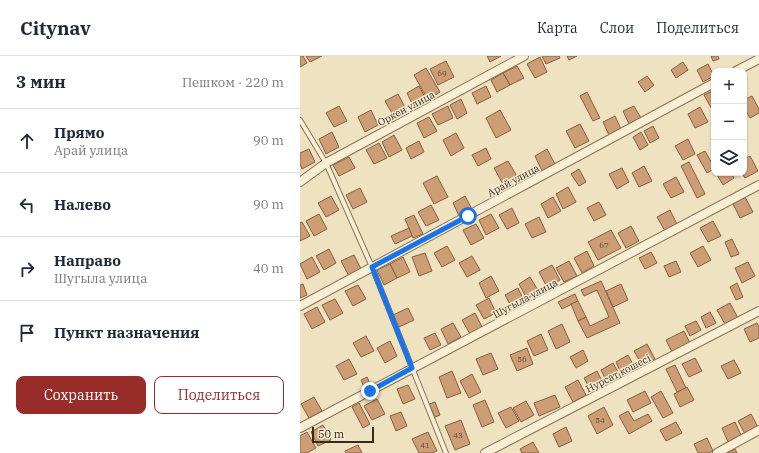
<!DOCTYPE html>
<html lang="ru">
<meta charset="utf-8">
<style>
body{margin:0;font-family:"IBM Plex Serif",serif;background:#f2f2f3;color:#1f2937}
.controls{position:absolute;right:12px;top:12px;display:grid;overflow:hidden;border-radius:8px;box-shadow:0 1px 3px #0004}
.controls button{width:36px;height:36px;display:grid;place-items:center;padding:0;border:0;border-bottom:1px solid #e0e1e3;background:#fff;color:#1f2937;font:20px sans-serif}
.scale{position:absolute;left:12px;bottom:10px;width:62px;box-sizing:border-box;padding-left:4px;border:2px solid #372b1d;border-top:0;font-size:11px;line-height:14px;white-space:nowrap;color:#372b1d;-webkit-text-stroke:3px #f5ecd0;paint-order:stroke}
.stop{position:absolute;width:12px;height:12px;margin:-9px;border:3px solid #1a73e8;border-radius:50%;background:#fff}
.stop.end{background:#1a73e8;border-color:#fff;box-shadow:0 1px 4px #0008}
.list{margin:0;padding:0;list-style:none}
h2{display:flex;justify-content:space-between;align-items:center;height:52px;margin:0;padding:0 16px;font-size:17px}
h2 small{font-size:13px;font-weight:400;color:#747a83}
.list li{display:grid;grid-template-columns:26px 1fr auto;gap:12px;align-items:center;box-sizing:border-box;height:64px;padding:0 16px;border-top:1px solid #e0e1e3}
.list b{display:block;font-size:15px;white-space:nowrap}
.list p{margin:0;font-size:13px;white-space:nowrap;color:#747a83}
.list em{font-size:13px;font-style:normal;color:#747a83}
.actions{display:flex;gap:8px;padding:12px 16px}
.actions a{flex:1;padding:9px 0;border:1px solid #972c28;border-radius:8px;text-align:center;font-size:14px;color:#972c28}
.actions .main{background:#972c28;color:#fff}
.icon{flex:none;width:22px;height:22px;fill:none;stroke:currentColor;stroke-width:2;stroke-linecap:round;stroke-linejoin:round}
.map{position:relative;flex:none;width:459px;height:397px;overflow:hidden}
header{display:flex;align-items:center;gap:24px;box-sizing:border-box;height:56px;padding:0 20px;background:#fff;border-bottom:1px solid #e0e1e3}
header strong{font-size:19px}
nav{display:flex;gap:22px;margin-inline-start:auto;font-size:14px}
main{display:flex}
aside{flex:1;background:#fff}
.map>svg:first-child{display:block}
</style>
<header>
<strong>Citynav</strong>
<nav><a>Карта</a><a>Слои</a><a>Поделиться</a></nav>
</header>
<main>
<aside>
<h2>3 мин<small>Пешком · 220 m</small></h2>
<ul class="list">
<li><svg class="icon" aria-label="ahead" viewBox="0 0 24 24"><path d="M12 20V5M6 11l6-6 6 6"/></svg><div><b>Прямо</b><p>Арай улица</p></div><em>90 m</em></li>
<li><svg class="icon" aria-label="left" viewBox="0 0 24 24"><path d="M17 20v-9H6M10 6l-5 5 5 5"/></svg><div><b>Налево</b></div><em>90 m</em></li>
<li><svg class="icon" aria-label="right" viewBox="0 0 24 24"><path d="M7 20v-9h11M14 6l5 5-5 5"/></svg><div><b>Направо</b><p>Шугыла улица</p></div><em>40 m</em></li>
<li><svg class="icon" aria-label="arrive" viewBox="0 0 24 24"><path d="M6 21V4h12l-3 4 3 4H6"/></svg><div><b>Пункт назначения</b></div></li>
</ul>
<div class="actions"><a class="main">Сохранить</a><a>Поделиться</a></div>
</aside>
<div class="map">
<svg width="459" height="397" viewBox="0 0 459 397">
<rect width="100%" height="100%" fill="#eee2c1"/>
<g fill="#cd9e76" stroke="#875e3e">
<path d="M0 0H3L7 7 0 11Z"/>
<path d="M6 0H22L10 6Z"/>
<path d="M187 0H201L190 6Z"/>
<path d="M242 0H259L260 2 246 8Z"/>
<path d="M267 0H277L269 4Z"/>
<path d="M411 0H418L419 3 413 5Z"/>
<path d="M240 1 247 16 235 22 227 8Z"/>
<path d="M146 5 154 21 138 29 130 13Z"/>
<path d="M383 6 388 14 376 22 371 14Z"/>
<path d="M408 8 414 20 403 26 397 14Z"/>
<path d="M217 10 224 22 210 29 203 17Z"/>
<path d="M126 12 140 36 128 44 114 19Z"/>
<path d="M203 17 210 29 197 36 191 24Z"/>
<path d="M347 20 354 29 345 36 338 26Z"/>
<path d="M119 30 127 45 114 52 107 37Z"/>
<path d="M186 30 191 41 177 48 172 37Z"/>
<path d="M414 34V57L404 39Z"/>
<path d="M287 36 300 62 293 65 280 40Z"/>
<path d="M98 38 106 53 93 59 85 45Z"/>
<path d="M452 40 459 53V57L450 62 444 51V44Z"/>
<path d="M161 43 167 57 157 63 150 49Z"/>
<path d="M39 50 47 65 34 71 26 57Z"/>
<path d="M148 50 153 62 138 69 132 58Z"/>
<path d="M334 50 341 62 329 68 323 55Z"/>
<path d="M400 51 408 66 395 72 388 58Z"/>
<path d="M71 54 78 69 65 76 58 61Z"/>
<path d="M200 54 211 74 196 82 186 62Z"/>
<path d="M315 60 321 73 309 79 303 66Z"/>
<path d="M129 61 137 75 124 82 117 67Z"/>
<path d="M280 68 289 85 275 92 266 75Z"/>
<path d="M353 70 359 82 350 87 344 75Z"/>
<path d="M32 76 39 91 26 98 19 83Z"/>
<path d="M341 76 348 89 340 94 333 81Z"/>
<path d="M156 77 164 92 151 100 143 84Z"/>
<path d="M94 79 102 94 89 101 82 86Z"/>
<path d="M388 83 395 98 383 104 375 90Z"/>
<path d="M119 85 124 96 111 103 106 92Z"/>
<path d="M79 87 87 102 74 108 66 94Z"/>
<path d="M186 92 191 103 178 110 172 99Z"/>
<path d="M9 93 15 106 2 113 0 108V97Z"/>
<path d="M247 93 255 108 242 115 235 100Z"/>
<path d="M405 95 414 111V113L407 117 397 99Z"/>
<path d="M450 100 458 115 445 122 442 117H444V103Z"/>
<path d="M49 101 55 112 39 120 33 109Z"/>
<path d="M208 105 218 122 204 130 194 112Z"/>
<path d="M389 106 405 138 397 142 381 110Z"/>
<path d="M344 110 352 125 339 131 332 117Z"/>
<path d="M322 112 329 126 317 133 309 118Z"/>
<path d="M279 113 286 126 279 130 271 118Z"/>
<path d="M416 117H431L434 122 423 129Z"/>
<path d="M137 120 148 141 134 148 123 127Z"/>
<path d="M376 121 384 136 371 142 363 128Z"/>
<path d="M268 131 276 146 263 153 256 138Z"/>
<path d="M60 132 67 146 53 153 46 139Z"/>
<path d="M31 140 39 154 26 161 18 147Z"/>
<path d="M165 140 173 155 160 162 153 147Z"/>
<path d="M253 141 261 155 248 162 241 148Z"/>
<path d="M445 141 453 156 440 162 433 148Z"/>
<path d="M299 146 306 159 294 165 287 152Z"/>
<path d="M131 149 139 164 126 170 118 156Z"/>
<path d="M212 152 219 167 207 173 199 159Z"/>
<path d="M370 154 377 168 365 175 357 161Z"/>
<path d="M19 158 27 173 14 180 6 165Z"/>
<path d="M191 158 199 172 186 179 179 164Z"/>
<path d="M114 159 123 178 113 182 105 163Z"/>
<path d="M239 161 246 176 232 182 225 168Z"/>
<path d="M413 165 421 180 408 186 400 172Z"/>
<path d="M2 166 10 180 0 185V167Z"/>
<path d="M176 168 184 182 171 189 163 174Z"/>
<path d="M331 170 339 185 326 192 318 177Z"/>
<path d="M109 172 112 180 95 188 91 180Z"/>
<path d="M311 174 321 192 298 204 288 186Z"/>
<path d="M432 183 439 198 431 201 425 186Z"/>
<path d="M147 190 155 204 142 211 134 197Z"/>
<path d="M403 190 411 204 398 211 390 197Z"/>
<path d="M29 193 36 207 24 214 16 200Z"/>
<path d="M287 195 294 210 282 217 274 202Z"/>
<path d="M351 196 357 207 345 213 339 202Z"/>
<path d="M125 197 132 215 119 220 112 201Z"/>
<path d="M54 199 61 213 49 220 41 205Z"/>
<path d="M172 200 180 214 167 221 159 207Z"/>
<path d="M12 201 20 216 7 223 0 208Z"/>
<path d="M103 201 110 216 97 222 90 208Z"/>
<path d="M269 205 277 220 264 226 256 212Z"/>
<path d="M376 205 381 216 369 221 364 210Z"/>
<path d="M448 206 455 220 442 227 435 212Z"/>
<path d="M90 208 97 222 84 229 77 214Z"/>
<path d="M252 209 260 224 247 231 239 216Z"/>
<path d="M191 220 199 235 186 242 179 227Z"/>
<path d="M230 221 239 236 227 243 219 228Z"/>
<path d="M301 225 320 267 287 282 278 265 286 261 290 270 309 261 297 234 284 240 281 234Z"/>
<path d="M437 227 443 241 436 244 430 231Z"/>
<path d="M3 228 7 239 0 242V229Z"/>
<path d="M321 228 328 244 313 251 306 235Z"/>
<path d="M58 229 66 243 53 250 45 235Z"/>
<path d="M218 232 225 247 213 254 205 239Z"/>
<path d="M275 238 278 245 262 253 258 246Z"/>
<path d="M189 242 196 257 184 263 176 249Z"/>
<path d="M35 243 43 257 30 264 22 249Z"/>
<path d="M278 245 286 261 278 265 271 248Z"/>
<path d="M430 247 438 262 425 268 417 254Z"/>
<path d="M17 251 25 266 12 273 4 258Z"/>
<path d="M108 252 114 264 99 271 93 259Z"/>
<path d="M410 256 416 267 406 272 401 261Z"/>
<path d="M175 257 182 271 170 278 162 264Z"/>
<path d="M396 265 401 274 390 280 385 270Z"/>
<path d="M153 267 161 281 148 288 141 273Z"/>
<path d="M457 267 459 271V282L450 286 444 273Z"/>
<path d="M262 268 270 286 256 293 248 275Z"/>
<path d="M384 275 390 287 372 296 366 284Z"/>
<path d="M135 277 141 289 130 294 124 282Z"/>
<path d="M241 278 248 294 234 300 227 285Z"/>
<path d="M66 280 74 295 61 301 53 287Z"/>
<path d="M90 285 97 300 85 307 77 292Z"/>
<path d="M347 288 355 303 342 309 334 295Z"/>
<path d="M227 292 233 308 217 315 210 299Z"/>
<path d="M283 294 288 305 276 312 270 301Z"/>
<path d="M191 297 198 313 183 319 176 303Z"/>
<path d="M328 299 336 314 323 321 316 306Z"/>
<path d="M395 302 402 315 389 321 382 308Z"/>
<path d="M49 303 57 318 44 324 36 310Z"/>
<path d="M434 304 441 317 428 323 421 310Z"/>
<path d="M313 307 321 321 308 328 301 314Z"/>
<path d="M375 309 386 332 377 336 366 313Z"/>
<path d="M152 315 161 337 147 342 139 321Z"/>
<path d="M297 315 304 329 292 336 284 322Z"/>
<path d="M172 318 181 336 169 342 160 325Z"/>
<path d="M67 321 70 328 64 331 61 324Z"/>
<path d="M278 324 286 339 273 346 265 331Z"/>
<path d="M108 329 115 343 103 348 97 333Z"/>
<path d="M387 331 394 344 380 351 374 338Z"/>
<path d="M345 335 351 347 333 356 327 344Z"/>
<path d="M361 335 373 357 363 362 351 341Z"/>
<path d="M255 339 260 351 239 360 234 347Z"/>
<path d="M14 341 22 355 9 362 1 348Z"/>
<path d="M77 343 85 358 72 364 64 350Z"/>
<path d="M185 344 194 366 182 371 173 349Z"/>
<path d="M226 345 234 359 221 366 213 352Z"/>
<path d="M135 346 140 359 135 361 129 348Z"/>
<path d="M59 347 70 368 63 372 52 351Z"/>
<path d="M211 351 219 365 206 372 198 357Z"/>
<path d="M304 351 313 369 297 378 288 360Z"/>
<path d="M328 355 334 365 348 358 352 365 329 378 319 360Z"/>
<path d="M101 356 107 370 96 375 90 360Z"/>
<path d="M451 358 458 371 445 378 438 365Z"/>
<path d="M161 364 170 388 155 394 145 370Z"/>
<path d="M376 366 382 377 366 385 360 374Z"/>
<path d="M435 366 441 379 428 386 422 372Z"/>
<path d="M23 369 31 384 18 390 11 376Z"/>
<path d="M266 371 272 385 259 391 253 378Z"/>
<path d="M7 376 16 392 7 397H0V380Z"/>
<path d="M128 376 137 395 132 397H119L112 383Z"/>
<path d="M407 382 413 395 409 397H398L394 388Z"/>
<path d="M233 386 239 397H222L220 393Z"/>
<path d="M58 389 62 397H46L45 395Z"/>
<path d="M435 393 437 397H426Z"/>
</g>
<g fill="none" stroke-linecap="round" stroke-linejoin="round">
<defs>
<path id="lane" d="M0 64 26 107 72 211 146 397"/>
<g id="street">
<path d="M436 15 459 3"/>
<path d="M0 126 26 107 224 0"/>
<path d="M0 250 414 27"/>
<path d="M0 372 459 129"/>
<path d="M185 397 459 255"/>
<path d="M417 397 459 374"/>
</g>
</defs>
<use href="#lane" stroke="#877358" stroke-width="6"/>
<use href="#street" stroke="#877358" stroke-width="10"/>
<use href="#lane" stroke="#f9efd4" stroke-width="4"/>
<use href="#street" stroke="#f9efd4" stroke-width="8"/>
</g>
<g fill="none" stroke-linecap="round" stroke-linejoin="round">
<path stroke="#1a73e8" stroke-width="5" d="M70 335 112 312 72 211 168 160"/>
</g>
<g text-anchor="middle" stroke-width="3" stroke-linejoin="round" paint-order="stroke">
<g font-size="8" fill="#5c4833">
<text x="142" y="20">69</text>
<text x="304" y="192">67</text>
<text x="222" y="306">56</text>
<text x="300" y="367">54</text>
<text x="158" y="382">43</text>
<text x="125" y="392">41</text>
</g>
<g font-size="10" fill="#372b1d" stroke="#f5ecd0">
<text transform="translate(106 52) rotate(-28)" y="4">Оркен улица</text>
<text transform="translate(213 124) rotate(-28)" y="4">Арай улица</text>
<text transform="translate(225 242) rotate(-28)" y="4">Шугыла улица</text>
<text transform="translate(318 317) rotate(-27)" y="4">Нурсат кошесi</text>
</g>
</g>
</svg>
<div class="controls">
<button>+</button>
<button>−</button>
<button><svg class="icon" aria-label="layers" viewBox="0 0 24 24"><path d="M12 4l9 5-9 5-9-5zM3 14l9 5 9-5"/></svg></button>
</div>
<div class="scale">50 m</div>
<div class="stop" style="left:168px;top:160px"></div>
<div class="stop end" style="left:70px;top:335px"></div>
</div>
</main>
